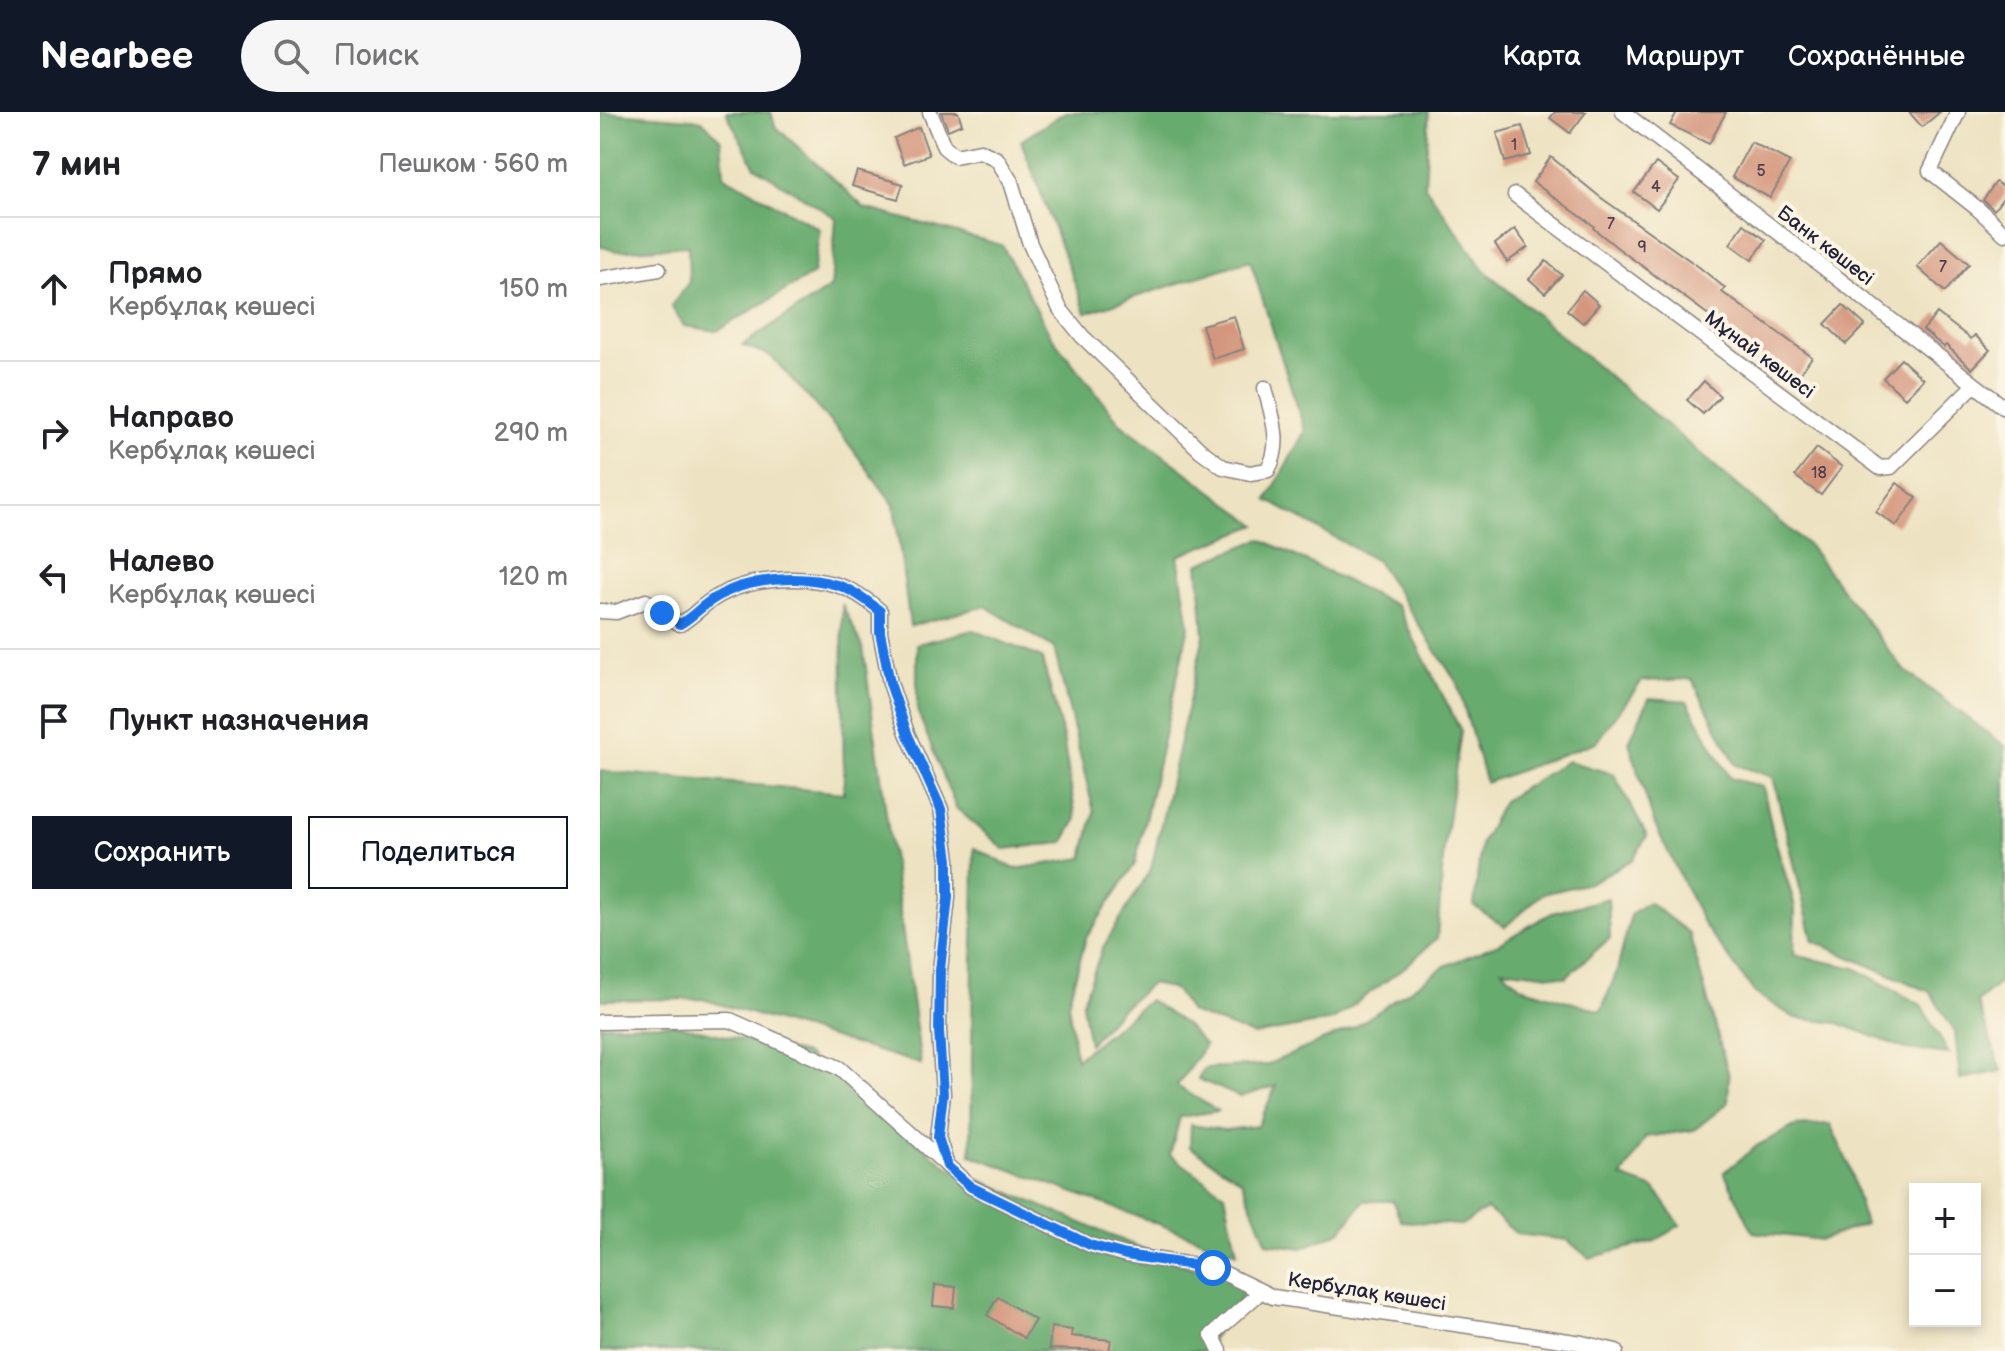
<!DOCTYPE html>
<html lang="ru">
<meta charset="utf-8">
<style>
body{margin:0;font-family:"Balsamiq Sans",sans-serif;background:#f6f6f6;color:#202124}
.controls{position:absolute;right:24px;bottom:24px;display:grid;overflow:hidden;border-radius:0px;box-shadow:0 4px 12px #0003}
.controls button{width:72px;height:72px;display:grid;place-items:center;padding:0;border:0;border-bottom:2px solid #e0e0e0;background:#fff;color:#202124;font:40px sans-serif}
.stop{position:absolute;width:24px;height:24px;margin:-18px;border:6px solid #1a73e8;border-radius:50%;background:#fff}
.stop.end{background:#1a73e8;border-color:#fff;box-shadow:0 2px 8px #0008}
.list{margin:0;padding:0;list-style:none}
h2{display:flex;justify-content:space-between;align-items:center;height:104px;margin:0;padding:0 32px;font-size:34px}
h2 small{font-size:26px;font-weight:400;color:#757577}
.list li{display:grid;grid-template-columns:52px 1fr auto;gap:24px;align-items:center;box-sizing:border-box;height:144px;padding:0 32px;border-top:2px solid #e0e0e0}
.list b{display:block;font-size:30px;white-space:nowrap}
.list p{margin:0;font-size:26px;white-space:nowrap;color:#757577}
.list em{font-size:26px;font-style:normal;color:#757577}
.actions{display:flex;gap:16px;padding:24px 32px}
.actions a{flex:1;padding:18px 0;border:2px solid #111827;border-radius:0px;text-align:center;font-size:28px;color:#111827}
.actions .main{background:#111827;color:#fff}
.icon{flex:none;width:44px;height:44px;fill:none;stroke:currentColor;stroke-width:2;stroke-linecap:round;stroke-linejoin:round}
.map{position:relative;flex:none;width:1405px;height:1239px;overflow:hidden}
header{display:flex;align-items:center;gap:48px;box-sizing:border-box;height:112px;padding:0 40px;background:#111827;color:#fff}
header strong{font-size:38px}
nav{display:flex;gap:44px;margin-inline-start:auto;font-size:28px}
.search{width:560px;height:72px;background:#f6f6f6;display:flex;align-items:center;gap:20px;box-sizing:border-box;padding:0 28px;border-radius:44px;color:#757577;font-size:30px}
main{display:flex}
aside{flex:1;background:#fff}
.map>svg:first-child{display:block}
</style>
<header>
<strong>Nearbee</strong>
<div class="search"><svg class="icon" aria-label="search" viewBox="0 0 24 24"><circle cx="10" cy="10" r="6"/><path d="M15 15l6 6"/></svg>Поиск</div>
<nav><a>Карта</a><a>Маршрут</a><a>Сохранённые</a></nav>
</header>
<main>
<aside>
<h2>7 мин<small>Пешком · 560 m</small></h2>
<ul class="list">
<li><svg class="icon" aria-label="ahead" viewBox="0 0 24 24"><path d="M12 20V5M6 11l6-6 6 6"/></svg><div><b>Прямо</b><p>Кербұлақ көшесі</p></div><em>150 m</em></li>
<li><svg class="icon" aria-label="right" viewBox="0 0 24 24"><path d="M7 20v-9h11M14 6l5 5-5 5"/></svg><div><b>Направо</b><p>Кербұлақ көшесі</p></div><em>290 m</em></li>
<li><svg class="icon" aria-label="left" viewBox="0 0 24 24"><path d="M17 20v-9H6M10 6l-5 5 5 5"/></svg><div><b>Налево</b><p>Кербұлақ көшесі</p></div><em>120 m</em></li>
<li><svg class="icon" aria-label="arrive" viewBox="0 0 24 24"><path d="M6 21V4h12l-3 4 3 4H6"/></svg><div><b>Пункт назначения</b></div></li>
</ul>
<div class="actions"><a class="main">Сохранить</a><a>Поделиться</a></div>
</aside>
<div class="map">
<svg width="1405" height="1239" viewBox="0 0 1405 1239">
<rect width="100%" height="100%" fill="#fcf5e5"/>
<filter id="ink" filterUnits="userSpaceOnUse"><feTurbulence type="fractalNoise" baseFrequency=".0125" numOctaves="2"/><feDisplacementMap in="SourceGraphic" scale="16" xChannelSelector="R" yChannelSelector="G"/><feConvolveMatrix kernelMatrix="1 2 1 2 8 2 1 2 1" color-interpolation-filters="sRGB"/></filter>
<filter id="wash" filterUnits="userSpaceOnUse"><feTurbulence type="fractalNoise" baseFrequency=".006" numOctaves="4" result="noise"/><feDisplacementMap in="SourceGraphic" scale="32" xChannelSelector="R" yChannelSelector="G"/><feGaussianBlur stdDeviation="1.8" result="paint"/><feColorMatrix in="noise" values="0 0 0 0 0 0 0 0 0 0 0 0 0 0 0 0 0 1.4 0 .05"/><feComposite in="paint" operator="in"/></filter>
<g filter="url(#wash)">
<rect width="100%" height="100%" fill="#ede2c1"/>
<g fill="#68ab6e" stroke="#456654" stroke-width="2">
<path d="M0 0 102 8 121 28 124 64 220 117 213 162 117 219 84 214 71 194 89 170 88 134 15 139 0 134Z"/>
<path d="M126 0H171L175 14 265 96 402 133 451 224 520 311 657 413 578 444 589 514 535 752 486 826 468 891 476 947 549 888 586 913 605 933 577 974 618 999 580 1005 570 1043 625 1082 637 1141 371 1043 374 736 415 757 483 746 494 700 454 536 385 494 310 514 294 393 242 323 171 244 142 233 231 175 236 106 155 55Z"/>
<path d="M465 0H829L825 74 884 158 1209 434 1303 557 1405 634V866L1377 890 1402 959 1360 967 1355 920 1330 880 1213 829 1173 665 1136 653 1092 567 1042 569 996 630 886 671 857 571 777 449 667 388 705 319 650 148 486 201 421 29Z"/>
<path d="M661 427 797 494 861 619 844 736 837 826 805 855 733 908 653 923 590 900 575 878 552 871 521 897 489 932 482 892 502 837 551 757 604 523 598 452Z"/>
<path d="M242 492 263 535 321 952 102 887 0 888V659L244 681Z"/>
<path d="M373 518 442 546 463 625 476 708 463 731 404 737 356 696 317 598V532Z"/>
<path d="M1049 586 1087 589 1130 666 1163 675 1173 721 1195 794 1194 843 1255 856 1321 893 1349 942 1306 937 1238 911 1195 906 1155 881 1104 813 1054 711 1029 630Z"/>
<path d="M967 649 1014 662 1047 724 1032 748 989 771 942 782 905 815 874 794 881 732 903 689Z"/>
<path d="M1008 786 1010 826 966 865 902 857 921 875 1001 899 1017 859 1031 802 1048 790 1089 821 1129 964 1128 991 1094 1018 1046 1025 1022 1065 1055 1077 1080 1113 1055 1129 989 1146 967 1128 917 1122 887 1097 861 1113 801 1109 793 1089H764L740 1120 702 1136 667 1131 642 1069 590 1035 591 1013 625 1018 658 1014 676 974 640 985 598 967 605 956 666 953 755 915 845 854 896 833 952 801Z"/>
<path d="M73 912 205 942 347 1054 571 1149 650 1174 603 1239H0V913Z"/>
<path d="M1230 1012 1249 1053 1265 1112 1221 1128 1153 1120 1124 1060 1158 1033 1195 1014Z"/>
</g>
<g id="blocks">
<g fill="#d4967d">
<path d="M341 0H358L362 12 348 18Z"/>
<path d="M955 0H986L970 21 950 6Z"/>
<path d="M1077 0H1126L1109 32 1070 13Z"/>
<path d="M1309 0H1340L1322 15Z"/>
<path d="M922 14 931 43 905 50 897 21Z"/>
<path d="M319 15 329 43 304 52 294 26Z"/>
<path d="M1151 30 1190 50 1170 86 1132 65Z"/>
<path d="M951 45 1000 85 1099 155 1125 176 1122 180 1212 245 1195 269 1146 236 1148 232 1019 137 993 116 994 114 933 70Z"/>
<path d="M1056 51 1079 68 1057 97 1034 80Z"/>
<path d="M257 59 303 72 298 87 252 74Z"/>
<path d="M1396 70 1405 76V83L1394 98 1383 88Z"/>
<path d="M1144 112 1166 128 1152 148 1130 132Z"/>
<path d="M915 117 928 135 907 150 895 132Z"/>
<path d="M1341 128 1369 152 1345 180 1317 155Z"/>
<path d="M946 149 962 163 945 181 929 167Z"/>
<path d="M983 178 999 192 983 211 967 198Z"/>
<path d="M1243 193 1265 213 1246 232 1225 212Z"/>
<path d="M1337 201 1371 227 1375 223 1390 238 1372 257 1346 233 1344 235 1323 218Z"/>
<path d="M634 204 644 237 613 247 602 213Z"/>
<path d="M1301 247 1323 267 1305 286 1283 266Z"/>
<path d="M1104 269 1120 284 1103 302 1087 288Z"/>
<path d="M1217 336 1242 355 1221 383 1195 364Z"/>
<path d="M1297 371 1317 386 1296 414 1276 400Z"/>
<path d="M335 1173 356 1175 354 1196 333 1194Z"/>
<path d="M398 1185 435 1208 424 1226 387 1203Z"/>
<path d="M451 1215 472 1218 471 1224 511 1228 509 1239 449 1237Z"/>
</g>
</g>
</g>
<g filter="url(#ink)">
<use href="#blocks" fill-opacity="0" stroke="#88827e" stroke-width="2"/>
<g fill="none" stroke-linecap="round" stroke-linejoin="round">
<defs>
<g id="minor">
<path d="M330 0 344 35 355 44 380 39 397 47 411 70 430 132 460 197 482 224 600 338 623 355 650 361 668 358C683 331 672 304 665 276"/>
<path d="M1023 0 1405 296"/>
<path d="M1358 0 1330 59 1378 97 1405 122"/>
<path d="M915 83 1280 356 1291 355 1374 273"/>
<path d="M0 167 59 157"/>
<path d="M0 499 16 500 46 489 80 512C93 505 102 493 115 486 147 466 201 462 237 473 253 478 268 488 280 499V520L290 571 307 621 341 697 348 748V786L340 858 339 919 343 982 338 1025 347 1054"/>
<path d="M0 910 130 908 239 956 371 1075 490 1133 526 1143 613 1156 673 1185 982 1231 1016 1239"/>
<path d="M620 1239 612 1223 656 1184 658 1178"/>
</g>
</defs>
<use href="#minor" stroke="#88827e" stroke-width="17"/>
<use href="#minor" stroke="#fff" stroke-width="14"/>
</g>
</g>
<g fill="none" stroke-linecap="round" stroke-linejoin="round" filter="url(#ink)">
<path stroke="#1a73e8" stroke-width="10" d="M62 501 80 512C93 505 102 493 115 486 147 466 201 462 237 473 253 478 268 489 280 499V520L290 571 307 621 341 697 348 748V786L340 858 339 919 343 982 338 1025 347 1054 371 1075 490 1133 526 1143 613 1156"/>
</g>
<g text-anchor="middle" stroke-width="8" stroke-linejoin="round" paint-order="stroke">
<g font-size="16" fill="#4e3f4c">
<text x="914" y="38">1</text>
<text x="1161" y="64">5</text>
<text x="1056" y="80">4</text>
<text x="1011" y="117">7</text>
<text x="1042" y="140">9</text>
<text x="1343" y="160">7</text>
<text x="1219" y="366">18</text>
</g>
<g font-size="20" fill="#22223b" stroke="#fcf5e5">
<text transform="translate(1226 133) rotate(38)" y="7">Банк көшесі</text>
<text transform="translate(1160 242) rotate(37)" y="7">Мұнай көшесі</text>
<text transform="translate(767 1179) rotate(9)" y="7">Кербұлақ көшесі</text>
</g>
</g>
</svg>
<div class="controls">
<button>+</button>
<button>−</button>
</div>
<div class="stop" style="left:613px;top:1156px"></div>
<div class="stop end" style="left:62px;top:501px"></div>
</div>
</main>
